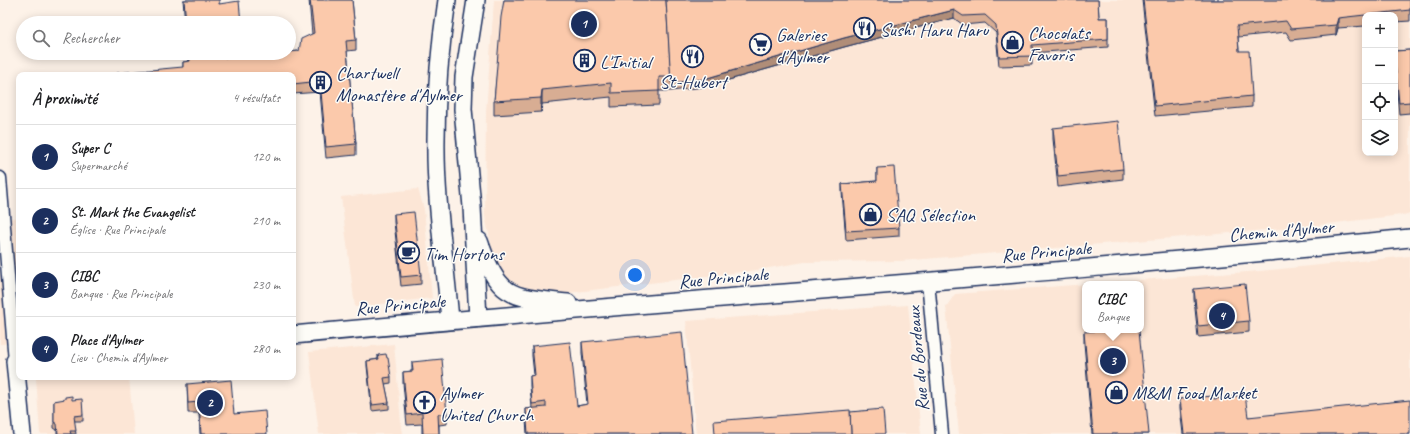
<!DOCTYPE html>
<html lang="fr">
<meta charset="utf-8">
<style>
body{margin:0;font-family:Caveat,sans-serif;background:#f6f6f6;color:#202124}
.controls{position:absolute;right:12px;top:12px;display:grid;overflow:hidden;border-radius:8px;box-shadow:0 2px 10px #0003}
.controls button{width:36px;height:36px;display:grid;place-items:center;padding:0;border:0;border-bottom:1px solid #e0e0e0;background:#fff;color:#202124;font:20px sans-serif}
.you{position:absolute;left:635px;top:275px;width:14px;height:14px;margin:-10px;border:3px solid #fff;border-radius:50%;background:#1a73e8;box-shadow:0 0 0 6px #1a73e833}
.badge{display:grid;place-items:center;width:26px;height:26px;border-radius:50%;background:#1b2f5e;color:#fff;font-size:13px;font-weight:700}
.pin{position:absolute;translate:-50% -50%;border:2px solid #fff;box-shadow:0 1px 4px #0006}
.popup{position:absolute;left:1082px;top:281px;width:62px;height:52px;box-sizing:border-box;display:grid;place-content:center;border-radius:8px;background:#fff;filter:drop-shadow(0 1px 3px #0005);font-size:13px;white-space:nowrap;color:#757577}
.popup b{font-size:15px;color:#202124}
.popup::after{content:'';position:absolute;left:50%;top:100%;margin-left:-8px;border:8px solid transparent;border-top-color:#fff}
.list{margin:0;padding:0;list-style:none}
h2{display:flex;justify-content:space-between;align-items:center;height:52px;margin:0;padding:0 16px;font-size:17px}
h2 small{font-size:13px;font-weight:400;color:#757577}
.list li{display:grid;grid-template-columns:26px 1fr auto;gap:12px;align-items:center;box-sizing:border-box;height:64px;padding:0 16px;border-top:1px solid #e0e0e0}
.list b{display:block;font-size:15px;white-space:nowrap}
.list p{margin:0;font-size:13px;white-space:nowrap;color:#757577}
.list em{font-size:13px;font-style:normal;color:#757577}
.icon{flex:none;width:22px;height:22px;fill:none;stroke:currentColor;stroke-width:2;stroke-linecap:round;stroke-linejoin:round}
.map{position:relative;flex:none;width:1410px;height:434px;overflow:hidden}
.search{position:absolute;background:#fff;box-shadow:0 2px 10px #0003;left:16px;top:16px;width:280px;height:44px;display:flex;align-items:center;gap:10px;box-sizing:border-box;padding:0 14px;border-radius:22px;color:#757577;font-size:15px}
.panel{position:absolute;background:#fff;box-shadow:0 2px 10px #0003;left:16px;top:72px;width:280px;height:308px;border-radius:8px}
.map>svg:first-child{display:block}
</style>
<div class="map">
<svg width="1410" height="434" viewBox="0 0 1410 434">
<rect width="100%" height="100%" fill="#fdf2e8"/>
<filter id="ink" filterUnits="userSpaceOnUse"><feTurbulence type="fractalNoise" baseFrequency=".025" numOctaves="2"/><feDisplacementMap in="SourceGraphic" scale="8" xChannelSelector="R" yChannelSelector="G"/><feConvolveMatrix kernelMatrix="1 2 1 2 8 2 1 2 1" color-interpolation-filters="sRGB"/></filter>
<g filter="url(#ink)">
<g fill="#fce6d6" fill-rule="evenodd">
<path d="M494 0H1410V214L1302 227 901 261 805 262 757 270 535 297 497 271 485 216 486 112ZM1365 15H1395V153H1365Z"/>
<path d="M418 189 424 209 432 298 355 307 341 197Z"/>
<path d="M0 218H16L19 244V343L0 344Z"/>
<path d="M1410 256V434H959L946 307 955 294 1260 271ZM1085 284H1141V330H1085Z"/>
<path d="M908 305 921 434H696L686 321Z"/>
<path d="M394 344 402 434H319L309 352Z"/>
<path d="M36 377H129L134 434H40Z"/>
</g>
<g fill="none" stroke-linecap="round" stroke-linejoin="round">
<defs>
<g id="street">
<path d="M0 178 15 361"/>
<path d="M928 281 942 434"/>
</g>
<g id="secondary">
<path d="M447 0C440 46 436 92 436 139 435 199 445 260 450 320"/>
<path d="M476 0 464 77 463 109 472 207 478 318"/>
<path d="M479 241C499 299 510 297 568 303"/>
<path d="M293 335C665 300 1038 276 1410 238"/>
<path d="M15 361 22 434"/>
</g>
</defs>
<use href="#street" stroke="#1b2f5e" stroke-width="15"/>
<use href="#secondary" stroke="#1b2f5e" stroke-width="20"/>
<use href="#street" stroke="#fdfcf7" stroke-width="12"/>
<use href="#secondary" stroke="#fdfcf7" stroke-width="17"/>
</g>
<g fill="#d8ad93" stroke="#1b2f5e">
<path d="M183 0H219V4L241 23H185Z"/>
<path d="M309 0H352L356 40V50L347 51 356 144V155L326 158 320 92 293 94V75L183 67V62L189 61 188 53H226H223L224 58 299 51 312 34Z"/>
<path d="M504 0H1098L1099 18H1108V47L1032 53V65L999 66 996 33 985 23 963 25 954 18 844 47 704 87 671 91H659V105L611 107V97L542 104 541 112 494 115V101Z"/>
<path d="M1142 0H1410V21L1395 22V15H1365V26L1338 28 1336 35 1291 40 1286 32 1238 37 1239 51 1252 96V107L1155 116Z"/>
<path d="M1410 50V113L1399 114 1395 72V51Z"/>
<path d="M1053 128 1123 169V179L1058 187 1053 139Z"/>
<path d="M877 168 899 228V236L846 240 842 192V184L877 181Z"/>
<path d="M394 214 421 275V284L401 286 394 222Z"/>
<path d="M1194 289 1249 321V332L1198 337 1194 299Z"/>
<path d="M1084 332 1149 434H1092L1084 343Z"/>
<path d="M582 342 692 434H527L526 420V409L532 408 530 386V376L534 375 532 356V346L577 406 587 404 582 353Z"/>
<path d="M378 355 391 377V383L385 384 389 403V409L372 411 367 366V361L378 359Z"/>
<path d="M412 362 447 414V424L439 425V434H422V424L407 425 403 383V372L412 371Z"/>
<path d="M187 384 234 414 267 434H200L199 413H188Z"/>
<path d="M1180 399H1214L1248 417 1410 434H1183L1180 408Z"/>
<path d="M72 400 83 415V421H74L76 434H57V430L54 428V401Z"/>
</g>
<g fill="#b08d78" stroke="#1b2f5e">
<path d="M954 10V18L844 47 704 87V79L844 38Z"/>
<path d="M1338 18V28L1336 35V25Z"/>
<path d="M542 90V104L541 112V98Z"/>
</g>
<g fill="#fbc9ab" stroke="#1b2f5e">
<path d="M184 0H219V4L239 1 241 23H186Z"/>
<path d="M310 0H352L356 40 346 41 356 144 326 147 320 81 293 84V75H117V73L183 67V62L190 61 189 53H223L224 58 274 53H289V52L299 51 301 39 314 33Z"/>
<path d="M504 0H666L671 77H659V91L611 93V83L542 90 541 98 494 101 501 17Z"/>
<path d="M666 0H1098L1099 18H1108V39L1032 45V56L999 57 996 25 985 15 963 16 954 10 844 38 704 79 671 83Z"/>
<path d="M1143 0H1410V10L1338 18 1336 25 1291 29 1286 21 1237 26 1239 51H1249L1252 96 1155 106Z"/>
<path d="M1410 50V102L1399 103 1395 62V51Z"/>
<path d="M1118 121 1123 169 1058 176 1053 128Z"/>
<path d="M894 167 899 228 846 231 842 184 877 181V168Z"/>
<path d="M414 212 421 275 401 277 394 214Z"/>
<path d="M1245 284 1249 321 1198 326 1194 289Z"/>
<path d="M1105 330H1139L1149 434H1093L1084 332Z"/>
<path d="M682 332 692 434H528L526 409 546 407V402L532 404 530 376 535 375 532 346 570 342 577 406 588 404 582 342Z"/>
<path d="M386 354 387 358H388L391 377 384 378 389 403 372 405 367 361 379 359 378 355Z"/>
<path d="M442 359 447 414H438L439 434H423L422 413 407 415 403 372 413 371 412 362Z"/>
<path d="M231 380 234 414 265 411 267 434H201L199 402 188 403 187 384Z"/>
<path d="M1245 395 1248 417 1410 400V434H1184L1180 399 1213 396 1214 399Z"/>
<path d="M72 396V400L82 399 83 415 74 416 76 431H70L71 434H58L57 424 54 422V401L65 399V397Z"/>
<path d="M883 409 885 434H851L850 412Z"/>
<path d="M850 410 851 434H715L714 421Z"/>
</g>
</g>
<defs>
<symbol id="restaurant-ring" viewBox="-11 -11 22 22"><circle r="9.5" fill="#fdfcf7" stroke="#1b2f5e" stroke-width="1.5"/><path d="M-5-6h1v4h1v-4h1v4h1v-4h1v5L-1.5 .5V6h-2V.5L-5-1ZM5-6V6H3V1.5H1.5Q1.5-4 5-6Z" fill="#1b2f5e"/></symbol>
<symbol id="shop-ring" viewBox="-11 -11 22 22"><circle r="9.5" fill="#fdfcf7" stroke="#1b2f5e" stroke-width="1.5"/><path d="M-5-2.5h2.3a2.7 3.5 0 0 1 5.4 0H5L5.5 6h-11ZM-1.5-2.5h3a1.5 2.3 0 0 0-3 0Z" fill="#1b2f5e"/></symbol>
<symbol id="supermarket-ring" viewBox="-11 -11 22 22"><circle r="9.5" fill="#fdfcf7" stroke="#1b2f5e" stroke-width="1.5"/><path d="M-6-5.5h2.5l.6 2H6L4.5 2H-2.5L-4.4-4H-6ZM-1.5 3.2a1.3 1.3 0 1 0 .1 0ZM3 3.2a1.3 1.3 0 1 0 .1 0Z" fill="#1b2f5e"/></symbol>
<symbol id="building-ring" viewBox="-11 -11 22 22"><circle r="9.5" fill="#fdfcf7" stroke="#1b2f5e" stroke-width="1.5"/><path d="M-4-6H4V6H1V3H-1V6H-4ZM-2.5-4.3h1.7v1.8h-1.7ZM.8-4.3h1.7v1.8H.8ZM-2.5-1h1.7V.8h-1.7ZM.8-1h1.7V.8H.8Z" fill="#1b2f5e"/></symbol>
<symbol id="cafe-ring" viewBox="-11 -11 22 22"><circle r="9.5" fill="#fdfcf7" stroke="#1b2f5e" stroke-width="1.5"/><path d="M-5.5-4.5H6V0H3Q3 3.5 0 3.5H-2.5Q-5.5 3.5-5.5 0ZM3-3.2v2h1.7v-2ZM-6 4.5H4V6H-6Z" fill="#1b2f5e"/></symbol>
<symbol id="church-ring" viewBox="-11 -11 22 22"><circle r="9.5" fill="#fdfcf7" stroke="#1b2f5e" stroke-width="1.5"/><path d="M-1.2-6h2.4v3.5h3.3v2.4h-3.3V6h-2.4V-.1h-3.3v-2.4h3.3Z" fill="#1b2f5e"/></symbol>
</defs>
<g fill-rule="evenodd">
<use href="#restaurant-ring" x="852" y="16" width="25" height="25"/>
<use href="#shop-ring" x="1000" y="30" width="25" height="25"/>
<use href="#supermarket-ring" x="748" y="32" width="25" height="25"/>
<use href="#restaurant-ring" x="680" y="44" width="25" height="25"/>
<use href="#building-ring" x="572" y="48" width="25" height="25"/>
<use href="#building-ring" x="308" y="70" width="25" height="25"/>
<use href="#shop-ring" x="858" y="202" width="25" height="25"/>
<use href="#cafe-ring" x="396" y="240" width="25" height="25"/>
<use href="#shop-ring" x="1104" y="380" width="25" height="25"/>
<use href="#church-ring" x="412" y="390" width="25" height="25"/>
</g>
<g text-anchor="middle" stroke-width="3" stroke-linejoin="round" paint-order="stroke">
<g font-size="19" fill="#1b2f5e" stroke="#fdfcf7" text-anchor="start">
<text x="880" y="36">Sushi Haru Haru</text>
<text x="1028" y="39">Chocolats<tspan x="1028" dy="22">Favoris</tspan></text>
<text x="776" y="41">Galeries<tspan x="776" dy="22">d'Aylmer</tspan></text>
<text x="600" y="68">L'Initial</text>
<text x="336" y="79">Chartwell<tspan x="336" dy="22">Monastère d'Aylmer</tspan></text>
<text x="693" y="88" text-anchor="middle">St-Hubert</text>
<text x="886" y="221">SAQ Sélection</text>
<text x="424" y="260">Tim Hortons</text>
<text x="440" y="399">Aylmer<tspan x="440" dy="22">United Church</tspan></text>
<text x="1132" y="399">M&amp;M Food Market</text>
</g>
<g font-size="19" fill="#1b2f5e" stroke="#fdfcf7">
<text transform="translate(1281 230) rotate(-5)" y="7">Chemin d'Aylmer</text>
<text transform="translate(1046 251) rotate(-5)" y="7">Rue Principale</text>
<text transform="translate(723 277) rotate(-5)" y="7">Rue Principale</text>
<text transform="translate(400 304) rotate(-5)" y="7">Rue Principale</text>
<text transform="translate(917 359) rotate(-95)" y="7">Rue du Bordeaux</text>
</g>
</g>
</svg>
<div class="controls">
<button>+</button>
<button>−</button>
<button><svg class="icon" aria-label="locate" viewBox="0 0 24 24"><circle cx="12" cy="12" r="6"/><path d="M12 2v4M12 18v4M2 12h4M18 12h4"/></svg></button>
<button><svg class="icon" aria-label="layers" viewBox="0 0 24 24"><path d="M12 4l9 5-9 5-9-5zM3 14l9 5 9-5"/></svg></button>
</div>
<div class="you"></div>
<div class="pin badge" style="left:584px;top:24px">1</div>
<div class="pin badge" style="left:210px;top:403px">2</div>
<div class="pin badge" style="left:1113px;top:361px">3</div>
<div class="popup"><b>CIBC</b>Banque</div>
<div class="pin badge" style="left:1222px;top:316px">4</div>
<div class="search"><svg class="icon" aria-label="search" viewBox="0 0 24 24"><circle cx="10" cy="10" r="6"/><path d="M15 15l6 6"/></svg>Rechercher</div>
<section class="panel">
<h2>À proximité<small>4 résultats</small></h2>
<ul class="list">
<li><span class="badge">1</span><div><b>Super C</b><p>Supermarché</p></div><em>120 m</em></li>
<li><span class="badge">2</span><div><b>St. Mark the Evangelist</b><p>Église · Rue Principale</p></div><em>210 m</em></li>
<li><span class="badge">3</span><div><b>CIBC</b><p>Banque · Rue Principale</p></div><em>230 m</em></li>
<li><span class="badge">4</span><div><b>Place d'Aylmer</b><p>Lieu · Chemin d'Aylmer</p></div><em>280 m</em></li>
</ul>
</section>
</div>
